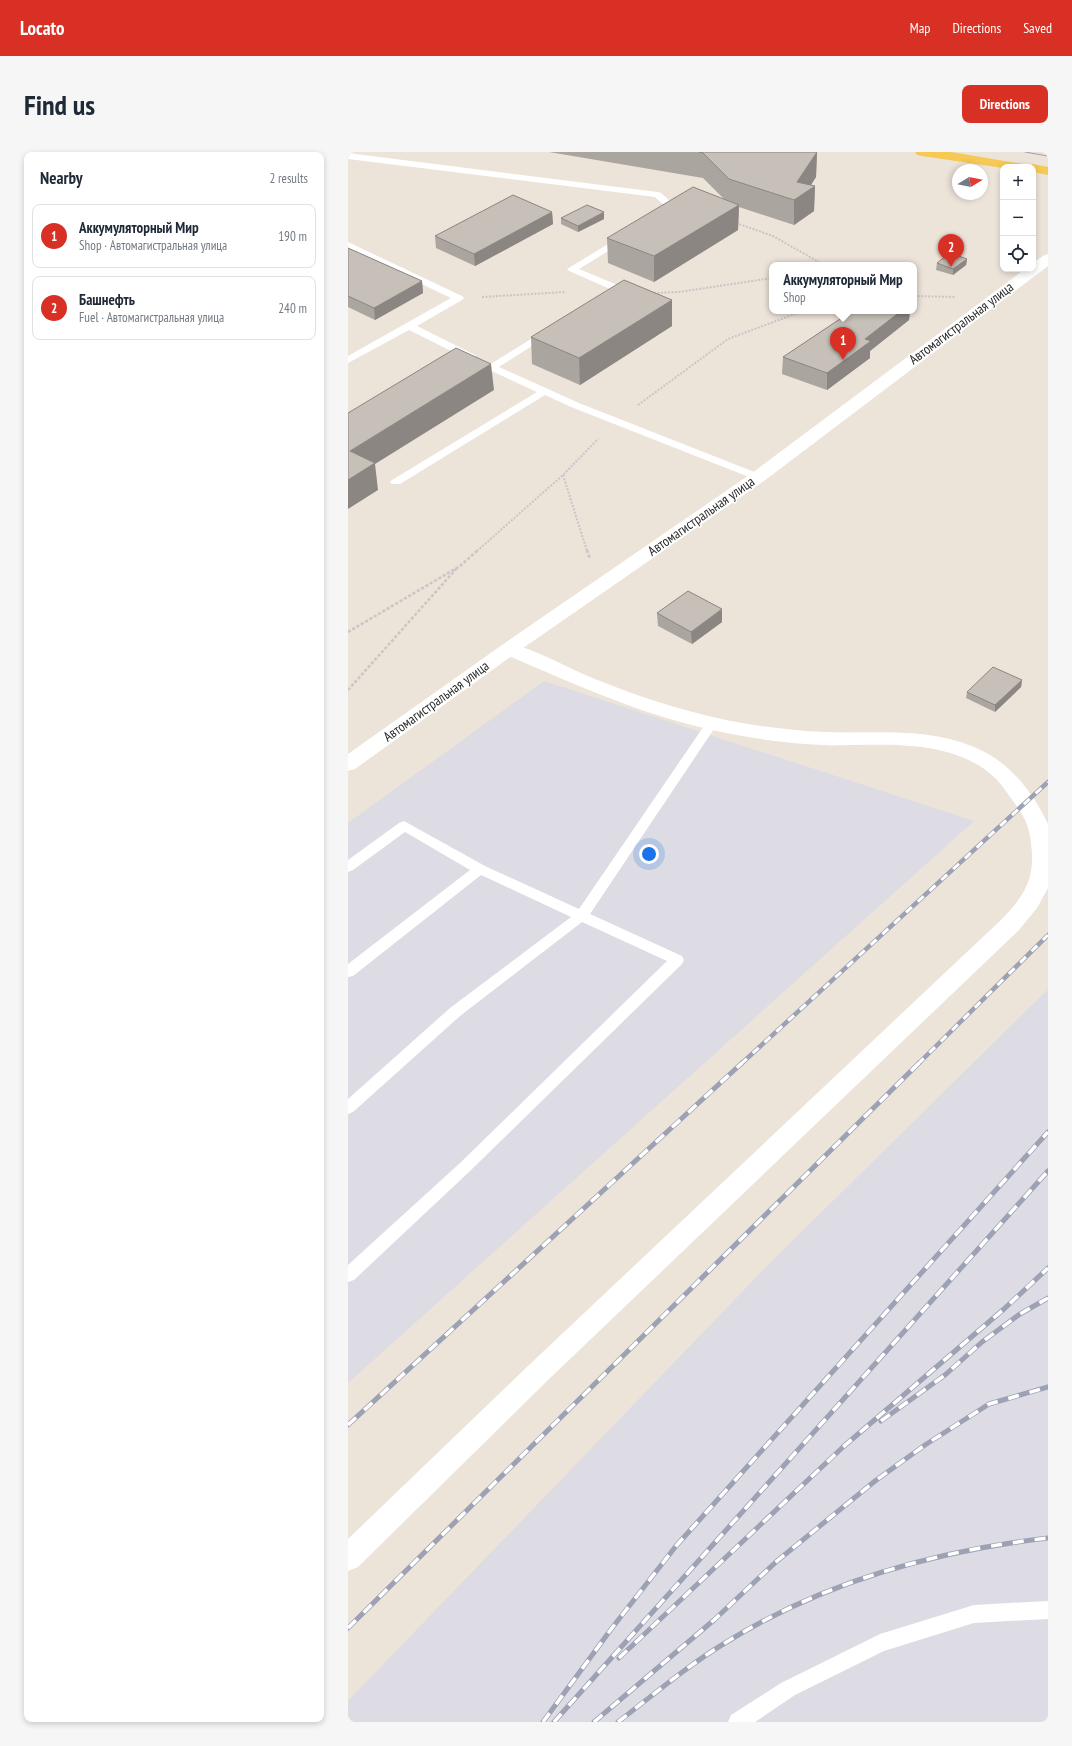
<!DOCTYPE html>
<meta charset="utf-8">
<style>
body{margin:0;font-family:"PT Sans Narrow",sans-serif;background:#f6f6f7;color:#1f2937}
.controls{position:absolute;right:12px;top:12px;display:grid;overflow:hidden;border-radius:8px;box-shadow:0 2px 6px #0003}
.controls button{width:36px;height:36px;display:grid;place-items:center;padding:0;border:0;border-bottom:1px solid #e0e1e3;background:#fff;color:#1f2937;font:20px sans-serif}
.compass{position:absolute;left:604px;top:12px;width:36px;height:36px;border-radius:50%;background:#fff;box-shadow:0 2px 6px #0003;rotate:80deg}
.you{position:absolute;left:301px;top:702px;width:14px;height:14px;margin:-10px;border:3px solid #fff;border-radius:50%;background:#1a73e8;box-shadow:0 0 0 6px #1a73e833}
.badge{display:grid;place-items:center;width:26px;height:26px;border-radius:50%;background:#d93025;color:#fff;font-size:13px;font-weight:700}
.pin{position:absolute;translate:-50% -33px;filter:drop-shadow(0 1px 2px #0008)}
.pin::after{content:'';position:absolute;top:21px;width:14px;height:12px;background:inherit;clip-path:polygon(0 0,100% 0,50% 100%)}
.popup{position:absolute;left:421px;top:110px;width:148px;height:52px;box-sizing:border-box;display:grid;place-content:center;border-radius:8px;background:#fff;filter:drop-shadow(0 1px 3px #0005);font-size:13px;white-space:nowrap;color:#747a83}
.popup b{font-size:15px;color:#1f2937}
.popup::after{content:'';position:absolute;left:50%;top:100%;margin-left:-8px;border:8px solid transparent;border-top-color:#fff}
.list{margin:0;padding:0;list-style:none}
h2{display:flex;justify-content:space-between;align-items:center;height:52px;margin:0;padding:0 16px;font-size:17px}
h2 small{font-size:13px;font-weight:400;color:#747a83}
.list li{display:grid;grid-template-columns:26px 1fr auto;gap:12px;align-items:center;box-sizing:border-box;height:64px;margin:0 8px 8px;padding:0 8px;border:1px solid #e0e1e3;border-radius:8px}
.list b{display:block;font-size:15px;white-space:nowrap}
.list p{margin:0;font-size:13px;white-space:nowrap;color:#747a83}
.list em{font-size:13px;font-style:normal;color:#747a83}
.icon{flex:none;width:22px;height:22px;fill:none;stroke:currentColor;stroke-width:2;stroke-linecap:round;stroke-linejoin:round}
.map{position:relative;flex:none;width:700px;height:1570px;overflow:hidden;border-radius:8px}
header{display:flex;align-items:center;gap:24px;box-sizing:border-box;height:56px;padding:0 20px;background:#d93025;color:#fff}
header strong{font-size:19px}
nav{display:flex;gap:22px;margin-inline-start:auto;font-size:14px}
.intro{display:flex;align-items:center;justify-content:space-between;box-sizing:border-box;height:96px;padding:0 24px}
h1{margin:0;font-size:28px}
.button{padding:10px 18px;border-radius:8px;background:#d93025;color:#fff;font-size:14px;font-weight:700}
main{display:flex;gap:24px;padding:0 24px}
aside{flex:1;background:#fff;border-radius:8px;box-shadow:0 2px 6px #0003}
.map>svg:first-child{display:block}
</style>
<header>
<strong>Locato</strong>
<nav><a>Map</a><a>Directions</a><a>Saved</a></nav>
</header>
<div class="intro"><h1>Find us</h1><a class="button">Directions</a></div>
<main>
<aside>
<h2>Nearby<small>2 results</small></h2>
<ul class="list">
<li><span class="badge">1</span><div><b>Аккумуляторный Мир</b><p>Shop · Автомагистральная улица</p></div><em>190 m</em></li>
<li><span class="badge">2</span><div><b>Башнефть</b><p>Fuel · Автомагистральная улица</p></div><em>240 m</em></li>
</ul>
</aside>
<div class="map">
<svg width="700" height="1570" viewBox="0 0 700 1570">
<rect width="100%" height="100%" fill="#ece3d9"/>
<g fill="#dddbe3">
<path d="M196 529 626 669 0 1231V671Z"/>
<path d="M700 838V1570H0V1549L422 1111 687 850Z"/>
</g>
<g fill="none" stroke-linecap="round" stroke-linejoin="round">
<g stroke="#c7c7c7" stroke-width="2" stroke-dasharray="2 1.5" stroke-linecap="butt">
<path d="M388 71 425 84 476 113"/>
<path d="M306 141 331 140 424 126"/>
<path d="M566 144 607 145"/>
<path d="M134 145 217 140"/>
<path d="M290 253 380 187 455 159"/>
<path d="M215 323 239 399"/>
<path d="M129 399 215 323 250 287"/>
</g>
<g stroke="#c7c7c7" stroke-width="2.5" stroke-dasharray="3 2" stroke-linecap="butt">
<path d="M239 398 242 407"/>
<path d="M0 480 112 414 130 398"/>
<path d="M0 538 110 415"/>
</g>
<g fill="#fff" fill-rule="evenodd">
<path d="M0 1 310 40 313 41 330 56 317 64 312 61 319 56 307 45 0 7Z"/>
<path d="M275 83 280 86 278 88 231 117 272 134 274 136 261 146H255L253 144 262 137 221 119 219 117Z"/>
<path d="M0 90 114 144 116 146 114 148 69 174 127 203 128 205 127 207H119L61 178 0 211V204L103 146 0 97Z"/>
<path d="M199 177 203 178 204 180 203 182 151 215 231 251 414 323 416 325 414 327H406L223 255 197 243 52 332H44L42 330 44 328 189 240 139 217 138 215Z"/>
<path d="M364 567 368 568 370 571 242 762 334 804 336 808 334 812 122 1019 6 1128 0 1130V1113L112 1011 319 809 234 770 112 864 5 960 0 962V947L102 856 223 765 133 723 5 824 0 825V812L122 718 57 680 5 718 0 720V708L51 671 56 669 137 714 231 757 360 568Z"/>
<path d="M700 1449V1467L626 1471 536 1499 447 1543 407 1570H380L383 1563 433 1531 532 1482 626 1453Z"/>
</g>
<path fill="#fff" fill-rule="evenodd" d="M161 491C189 498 216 514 242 525 286 543 331 558 378 568 410 574 443 579 477 580 527 582 578 575 626 595 661 609 684 639 700 672V736L689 756 671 778 198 1230 10 1415 0 1419V1387L180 1214 655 766C681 739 688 722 682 684 680 669 671 657 662 645 657 638 652 630 645 624 608 591 552 592 506 593 496 593 485 594 475 593 438 592 401 586 364 578 291 562 223 531 154 501L151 497 154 493Z"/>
<path fill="#fff" fill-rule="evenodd" d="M700 102V114L416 329 168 501 7 617 0 619V602L154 493 404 321 677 117H685V111L695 104Z"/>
<path fill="#f6c854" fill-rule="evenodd" d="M567 0H603L681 13 685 12 700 15V23L685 20V15L655 16 574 4 569 3Z"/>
<path stroke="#9ca1b4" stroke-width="1" d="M677 0 700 4"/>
<defs>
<g id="rail-far1">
<path d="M393 912 700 630"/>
<path d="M570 912 700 783"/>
</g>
<g id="rail">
<path d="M533 1269 597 1223 634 1190 672 1162 700 1146"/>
<path d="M0 1273 394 911"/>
<path d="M0 1476 571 911"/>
<path d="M271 1506 495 1295 656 1157 700 1116"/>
<path d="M195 1570 264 1476 328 1394 700 980"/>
<path d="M206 1570 700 1019"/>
<path d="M246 1570 366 1468 429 1409 527 1329 577 1293 641 1252 700 1235"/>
<path d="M270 1570C305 1543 339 1514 377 1491 475 1430 587 1399 700 1386"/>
</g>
</defs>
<use href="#rail-far1" stroke="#9ca1b4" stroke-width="4.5"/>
<use href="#rail" stroke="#9ca1b4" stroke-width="5"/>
<use href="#rail-far1" stroke="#fff" stroke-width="3" stroke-dasharray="8" stroke-linecap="butt"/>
<use href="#rail" stroke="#fff" stroke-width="3.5" stroke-dasharray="11" stroke-linecap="butt"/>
</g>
<g fill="#aba59f">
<path d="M201 0H469L468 25 463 33 467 34 466 59 446 73 391 55 390 78 306 130 260 111 259 86 376 47 355 26Z"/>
<path d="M204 60 205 72 127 114 88 96 87 84Z"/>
<path d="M213 66 256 67 230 80 213 72Z"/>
<path d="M0 96 74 129 75 141 27 168 0 155Z"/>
<path d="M619 107 618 113 605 123 588 118 589 111Z"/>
<path d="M504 159H562L561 168 522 199V206L479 238 434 222 435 205Z"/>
<path d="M324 174 232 233 184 212 183 185Z"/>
<path d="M309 461 374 470 344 492 310 474Z"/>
<path d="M674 528 673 535 647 560 618 546 619 540Z"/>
</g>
<g fill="#8b8682">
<path d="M469 0 468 25 459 39 467 34 466 59 446 73V48L449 30Z"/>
<path d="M391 53 390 78 306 130V104Z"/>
<path d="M204 60 205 72 127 114 126 102Z"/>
<path d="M256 60V67L230 80V74Z"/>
<path d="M619 107 618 113 605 123V117Z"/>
<path d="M74 129 75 141 27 168 26 156Z"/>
<path d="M324 148V174L232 233 231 206Z"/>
<path d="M553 159H562L561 168 522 199V206L479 238V221L517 187Z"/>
<path d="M143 212 146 238 27 312 30 338 0 357V328L2 299Z"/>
<path d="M374 457V470L344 492 343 480Z"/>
<path d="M674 528 673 535 647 560V553Z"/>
</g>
<g fill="#c7c0b9" stroke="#8b8682">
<path d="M351 0H469L449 30 467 34 446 48 381 27 355 1Z"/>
<path d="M345 35 391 53 306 104 259 86Z"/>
<path d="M165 43 204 60 126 102 87 84Z"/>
<path d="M239 53 256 60 230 74 213 66Z"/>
<path d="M0 96 74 129 26 156 0 144Z"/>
<path d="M602 101 619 107 605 117 589 111Z"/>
<path d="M276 128 324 148 231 206 183 185Z"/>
<path d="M504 159H553L517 187 523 189 479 221 435 205Z"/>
<path d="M108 196 143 212 2 299 27 311 0 328V261Z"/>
<path d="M340 439 374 457 343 480 309 461Z"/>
<path d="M645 515 674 528 647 553 619 540Z"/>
</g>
<g text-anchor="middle" stroke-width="3" stroke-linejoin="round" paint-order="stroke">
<g font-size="14" fill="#292929" stroke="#fff">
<text transform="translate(613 171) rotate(-37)" y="5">Автомагистральная улица</text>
<text transform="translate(353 364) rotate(-35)" y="5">Автомагистральная улица</text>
<text transform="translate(88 549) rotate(-36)" y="5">Автомагистральная улица</text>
</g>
</g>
</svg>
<div class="controls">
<button>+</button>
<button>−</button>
<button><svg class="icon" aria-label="locate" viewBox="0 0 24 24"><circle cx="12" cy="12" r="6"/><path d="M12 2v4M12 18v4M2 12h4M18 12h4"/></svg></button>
</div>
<svg class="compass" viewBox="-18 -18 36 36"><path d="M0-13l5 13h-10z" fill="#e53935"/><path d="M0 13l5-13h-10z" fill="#747a83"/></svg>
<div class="you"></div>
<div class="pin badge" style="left:495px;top:208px">1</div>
<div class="popup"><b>Аккумуляторный Мир</b>Shop</div>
<div class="pin badge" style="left:603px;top:115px">2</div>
</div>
</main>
